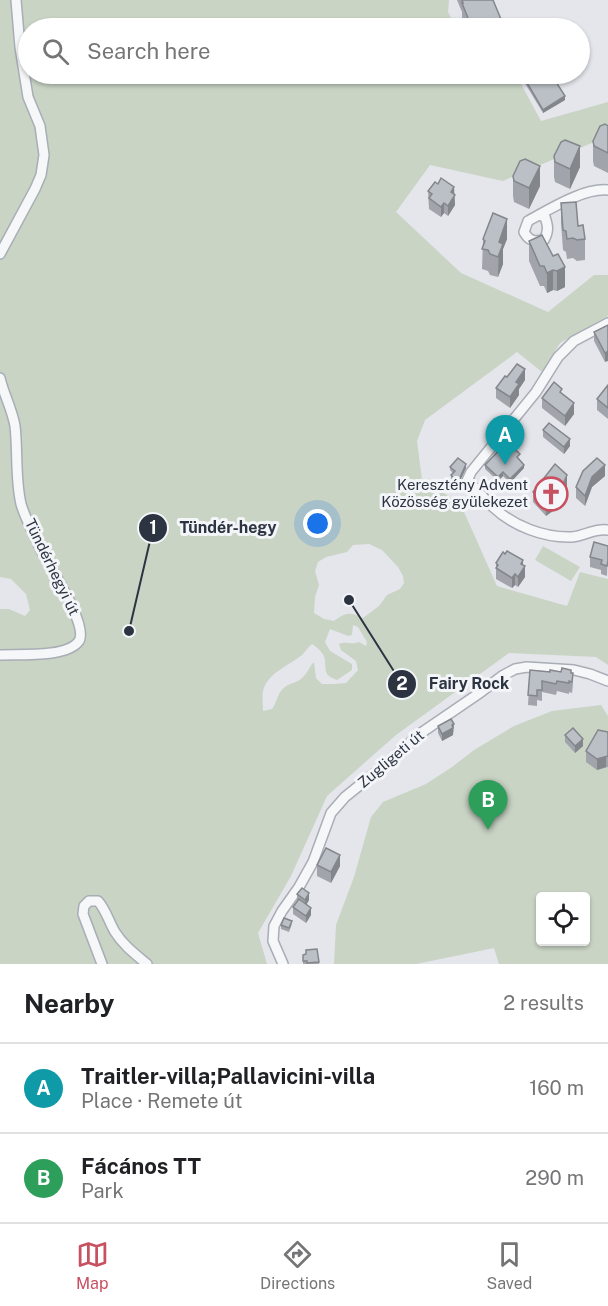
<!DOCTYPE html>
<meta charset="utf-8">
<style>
body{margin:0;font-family:"Public Sans",sans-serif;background:#f6f6f6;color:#202124}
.controls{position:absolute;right:18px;bottom:18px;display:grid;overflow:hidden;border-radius:6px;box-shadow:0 2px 4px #0004}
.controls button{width:54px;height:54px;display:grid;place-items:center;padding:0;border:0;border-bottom:2px solid #e0e0e0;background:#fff;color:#202124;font:30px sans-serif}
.you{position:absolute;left:318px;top:524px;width:21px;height:21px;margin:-15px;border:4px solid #fff;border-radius:50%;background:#1a73e8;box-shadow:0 0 0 9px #1a73e833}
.badge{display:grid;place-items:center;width:39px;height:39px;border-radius:50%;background:#c85161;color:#fff;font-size:20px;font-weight:700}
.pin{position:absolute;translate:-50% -50px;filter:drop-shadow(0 2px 3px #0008)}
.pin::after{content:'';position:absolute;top:32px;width:21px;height:18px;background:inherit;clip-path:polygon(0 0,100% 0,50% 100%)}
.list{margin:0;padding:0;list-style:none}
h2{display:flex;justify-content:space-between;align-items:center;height:78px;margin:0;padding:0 24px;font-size:26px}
h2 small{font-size:20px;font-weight:400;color:#757577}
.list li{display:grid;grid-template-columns:39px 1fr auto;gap:18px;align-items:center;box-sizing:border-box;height:90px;padding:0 24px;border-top:2px solid #e0e0e0}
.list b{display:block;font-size:22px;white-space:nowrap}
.list p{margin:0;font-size:20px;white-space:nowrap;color:#757577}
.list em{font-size:20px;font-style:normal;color:#757577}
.icon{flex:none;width:33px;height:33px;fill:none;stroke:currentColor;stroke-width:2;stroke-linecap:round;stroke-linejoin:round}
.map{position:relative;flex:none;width:608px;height:964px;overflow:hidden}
.search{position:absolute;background:#fff;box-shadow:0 2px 4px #0004;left:18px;right:18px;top:18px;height:66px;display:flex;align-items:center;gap:15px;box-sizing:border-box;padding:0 21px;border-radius:33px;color:#757577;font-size:22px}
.sheet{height:258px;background:#fff}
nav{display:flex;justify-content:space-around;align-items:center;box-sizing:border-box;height:84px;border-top:2px solid #e0e0e0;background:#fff;font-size:16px;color:#757577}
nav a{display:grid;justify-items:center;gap:3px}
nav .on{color:#c85161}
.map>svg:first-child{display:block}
</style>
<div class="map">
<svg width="608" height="964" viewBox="0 0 608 964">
<rect width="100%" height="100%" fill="#e4e6eb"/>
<g fill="#c9d4c5" fill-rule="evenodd">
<path d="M0 0H449L448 12 456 28H28V74H521L520 82 541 121 608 102V136L503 181 430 165 396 212 461 273 548 312 594 275H608V316L560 343 542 372 517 352 425 420 417 441 422 480 460 503 497 586 567 606 580 572 608 579V665L596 657 509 653 396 735 327 796 291 876 258 933 267 964H0V609H9L25 616 30 610 26 594 11 579 0 577ZM369 544 382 550 398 567 403 576 404 583 400 589 387 595 379 606 363 618C350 612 346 612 334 621L324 619 314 613 315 597 319 585 315 571 318 562 326 557 347 552 353 545ZM353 625 358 627 367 642 366 646 359 642C351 645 348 641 339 644L341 650 356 661 358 670 346 683 333 684H322L316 678 314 662C309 667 307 674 302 678 296 684 286 683 281 691 277 696 277 702 272 709L263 711C263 704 262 696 263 691 268 672 289 666 303 654 306 651 308 647 312 644 318 648 324 653 325 660 326 672 324 675 337 680L352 670V664L330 651 325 642 330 629 348 636 352 635Z"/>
<path d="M543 546 580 567 571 581 535 560Z"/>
<path d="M601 705 608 716V964H499L494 948 416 964H334L336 925 354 877 371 817 383 802 426 784 452 767 474 750 514 726 552 711ZM540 896H586V942H540Z"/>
</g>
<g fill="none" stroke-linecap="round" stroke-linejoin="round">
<defs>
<g id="minor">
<path d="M539 215 545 217C548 226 549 231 544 240 534 242 529 241 524 232L528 221C550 209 583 188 608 190"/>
<path d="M0 254 35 189 41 175 44 155 40 126 28 97 20 47 16 0"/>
<path d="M0 378C4 395 12 409 15 426 18 452 15 478 21 504 25 518 33 532 39 546 47 563 89 625 79 641 67 658 19 654 0 655"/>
<path d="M468 480C476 489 484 499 493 507 513 526 544 538 572 537 585 536 594 528 608 530"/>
<path d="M465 485 471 472 536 392 558 357 574 341 608 323"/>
<path d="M102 964 83 914 84 906 89 901H98C106 910 109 922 115 932 123 945 135 954 147 964"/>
<path d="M283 964 273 941 274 926 282 911 299 887 313 862 331 813 345 797 386 764 421 733 481 692 502 676 515 669 527 667 574 670 590 674 608 681"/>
</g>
</defs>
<use href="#minor" stroke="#a9adb5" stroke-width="12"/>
<use href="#minor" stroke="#f6f7f9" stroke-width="9"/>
</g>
<g fill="#a1a5ab">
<path d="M457 0H493L503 28H466L462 17V12Z"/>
<path d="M523 76 565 100 543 113 523 80Z"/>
<path d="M608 126V173L594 166 593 161V141Z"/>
<path d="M554 156 580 167 570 189 555 182 554 177Z"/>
<path d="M513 176 540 186 529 209 514 202 513 196Z"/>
<path d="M428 191 454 194 455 205 448 216 444 213 441 217 429 209Z"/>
<path d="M561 203 578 226 585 239V260L577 261 573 258 567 259 566 252 563 250 561 223Z"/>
<path d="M542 235 565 287 557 291 553 290 547 293 544 286H540L529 261V241Z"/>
<path d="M483 239H507L503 249V264L498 277 490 275 488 271 482 269Z"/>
<path d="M608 325 605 362 594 341V332Z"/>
<path d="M507 377 525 380 519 389V395L510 408 496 398V388Z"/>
<path d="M608 385V419L597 410V399Z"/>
<path d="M542 398 574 414 565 426 542 408Z"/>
<path d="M543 430 570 446 564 454 543 437Z"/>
<path d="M520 458 518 459 524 468 510 483 503 476 498 481 485 469V465Z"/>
<path d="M450 467 466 468 458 485 451 479V475L453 473 450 470Z"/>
<path d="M605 476 592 487 585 506 576 498V487Z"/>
<path d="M567 486 557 508 546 516 533 502V492Z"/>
<path d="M608 546 607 576 601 574V570L590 567V557Z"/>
<path d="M496 563 523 565 525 577 518 587 515 585 512 588 496 579Z"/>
<path d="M530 670 571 673 573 684 572 693 569 692V694L557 691 556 695 542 692V701L537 700V706L528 705Z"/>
<path d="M438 726 454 731 453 732V735L442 741 438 733Z"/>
<path d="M608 732V767L597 770 586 762V751Z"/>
<path d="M565 735 583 746 575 753 565 742Z"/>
<path d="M317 865 340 866 331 883 317 876Z"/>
<path d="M297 894 309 900 306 905 311 915 306 923 293 914V907L297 902Z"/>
<path d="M292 924 289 932 281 929V925Z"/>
<path d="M317 949 319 964H303V955L306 954Z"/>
</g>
<g fill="#83868b">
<path d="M503 24V28H492Z"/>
<path d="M565 96V100L543 113V110Z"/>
<path d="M580 146V167L570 189V169Z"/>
<path d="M540 166V186L529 209V188Z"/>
<path d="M454 187 455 205 448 216V206L451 192Z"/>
<path d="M444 203V213L441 217V207Z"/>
<path d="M507 219V239L503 249V264L498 277 499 242Z"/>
<path d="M565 267V287L557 291V271Z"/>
<path d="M553 270V290L547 293V273Z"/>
<path d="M608 351V361L605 362V353Z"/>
<path d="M525 369V380L519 389V395L510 408V397L516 382Z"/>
<path d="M574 403V414L565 426V416Z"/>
<path d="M570 439V446L564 454V447Z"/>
<path d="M466 464V468L458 485V482Z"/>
<path d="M524 465V468L510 483V479Z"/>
<path d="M605 465V476L592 487 585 506V496L592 477Z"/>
<path d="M503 472V476L498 481V477Z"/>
<path d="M567 475V486L557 508 546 516V506Z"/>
<path d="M523 560V569L525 566V577L518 587V577L521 564Z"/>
<path d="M515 574V585L512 588V578Z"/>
<path d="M454 724 453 735 442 741V734Z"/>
<path d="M583 739V746L575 753V746Z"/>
<path d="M606 756V767L597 770V759Z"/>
<path d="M340 855V866L331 883V872Z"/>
<path d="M309 893V900L305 907V900Z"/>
<path d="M311 908V915L306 923V916Z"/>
</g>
<g fill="#bbc0c7" stroke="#83868b" stroke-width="1.5">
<path d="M462 0H493L503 24 492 28H472L462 3H463Z"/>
<path d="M527 74H551L565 96 543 110 523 76Z"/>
<path d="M605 124 608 126V153L594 146 593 141 600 126Z"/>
<path d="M565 140 580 146 570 169 555 162 554 156 561 142Z"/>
<path d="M525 159 540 166 529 188 514 181 513 176 520 161Z"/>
<path d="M441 178 454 187 451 192 455 195 448 206 444 203 441 207 429 198 432 194 428 191 435 182 438 184Z"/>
<path d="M576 202 578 226 583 225 585 239 577 240 573 238 567 239 566 231 563 230 561 203Z"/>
<path d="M493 213 507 219 499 242 503 244 498 257 490 254 488 250 482 249 485 241 483 239Z"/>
<path d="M542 235 553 256 558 254 565 267 557 271 553 270 547 273 544 266H540L529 241Z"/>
<path d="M608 325V351L605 353 594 332Z"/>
<path d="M517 364 525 369 516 382 519 384 510 397 496 388 505 376 507 377Z"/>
<path d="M554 382 562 389 560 392 574 403 565 416 542 398Z"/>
<path d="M608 385V408L597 399Z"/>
<path d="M549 423 570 439 564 447 543 430Z"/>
<path d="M507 442 520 454 517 457 524 465 510 479 503 472 498 477 485 465Z"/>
<path d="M458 458 466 464 458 482 451 475 455 471 450 467Z"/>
<path d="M597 458 605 465 592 477 585 496 576 487 583 471Z"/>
<path d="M555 464 567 475 557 498 546 506 533 492Z"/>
<path d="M594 542 608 546V561L607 566 601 564 602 560 590 557Z"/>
<path d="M507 551 523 560 521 564 525 566 518 577 515 574 512 578 496 568 498 565 496 563 503 552 505 554Z"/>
<path d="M562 668 571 670V673H573L572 682 569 681V683L557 681 556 684 542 681V690H537V696L528 695 530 670 550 672V670L561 672Z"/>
<path d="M451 719 454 724 452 725 453 728 442 734 438 726Z"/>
<path d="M573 728 583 739 575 746 565 735Z"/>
<path d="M598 730 608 732V756L597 759 586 751Z"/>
<path d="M326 848 340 855 331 872 317 865Z"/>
<path d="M302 888 309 893 305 900 297 894Z"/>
<path d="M299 899 311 908 306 916 293 907Z"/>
<path d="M284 918 292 921 289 928 281 925Z"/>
<path d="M317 949 319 962 307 963V961H303V955L306 954V950Z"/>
</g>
<defs>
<symbol id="church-ring" viewBox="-11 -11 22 22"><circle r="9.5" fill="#f3f5f8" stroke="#c85161" stroke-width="1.5"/><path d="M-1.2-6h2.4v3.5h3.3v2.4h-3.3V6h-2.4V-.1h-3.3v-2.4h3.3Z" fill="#c85161"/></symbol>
</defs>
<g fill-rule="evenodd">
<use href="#church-ring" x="532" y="475" width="38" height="38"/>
</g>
<g text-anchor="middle" stroke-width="6" stroke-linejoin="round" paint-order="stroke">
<g font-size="15" fill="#2c3442" stroke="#f3f5f8" text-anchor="end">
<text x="528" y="490">Keresztény Advent<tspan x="528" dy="17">Közösség gyülekezet</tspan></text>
</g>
<g font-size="15" fill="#2c3442" stroke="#f3f5f8">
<text transform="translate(52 567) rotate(64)" y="5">Tündérhegyi út</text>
<text transform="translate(391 759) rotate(-40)" y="5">Zugligeti út</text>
</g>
</g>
<path fill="none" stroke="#2c3442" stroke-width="2" d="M129 631L153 528M349 600L402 684"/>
<g fill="#2c3442" stroke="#f3f5f8" stroke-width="2">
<circle cx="129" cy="631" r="6"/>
<circle cx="349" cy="600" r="6"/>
<circle cx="153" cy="528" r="15"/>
<circle cx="402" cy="684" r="15"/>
</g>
<g font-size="18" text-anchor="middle" font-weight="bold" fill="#fff">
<text x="153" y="534">1</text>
<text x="402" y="690">2</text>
</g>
<g font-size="16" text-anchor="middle" font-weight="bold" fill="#2c3442" stroke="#f3f5f8" stroke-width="6" stroke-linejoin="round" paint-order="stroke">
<text x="228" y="533">Tündér-hegy</text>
<text x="469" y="689">Fairy Rock</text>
</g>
</svg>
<div class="controls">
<button><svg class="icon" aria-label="locate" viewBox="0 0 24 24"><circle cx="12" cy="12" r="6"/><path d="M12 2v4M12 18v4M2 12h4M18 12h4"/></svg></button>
</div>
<div class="you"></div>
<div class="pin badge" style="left:505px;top:465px;background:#0f9aa8">A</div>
<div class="pin badge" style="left:488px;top:830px;background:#2e9e5b">B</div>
<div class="search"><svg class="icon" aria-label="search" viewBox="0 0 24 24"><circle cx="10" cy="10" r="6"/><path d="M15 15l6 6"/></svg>Search here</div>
</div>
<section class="sheet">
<h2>Nearby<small>2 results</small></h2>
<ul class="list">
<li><span class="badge" style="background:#0f9aa8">A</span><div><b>Traitler-villa;Pallavicini-villa</b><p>Place · Remete út</p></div><em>160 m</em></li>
<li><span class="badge" style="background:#2e9e5b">B</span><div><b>Fácános TT</b><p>Park</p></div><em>290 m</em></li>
</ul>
</section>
<nav>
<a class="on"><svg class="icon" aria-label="map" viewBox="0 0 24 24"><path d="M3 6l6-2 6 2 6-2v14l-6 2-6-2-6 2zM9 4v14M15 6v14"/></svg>Map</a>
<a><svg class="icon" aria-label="directions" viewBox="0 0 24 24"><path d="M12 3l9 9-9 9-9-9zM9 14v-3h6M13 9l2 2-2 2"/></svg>Directions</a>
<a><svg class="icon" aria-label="saved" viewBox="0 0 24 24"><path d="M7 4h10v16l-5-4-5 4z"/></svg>Saved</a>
</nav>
